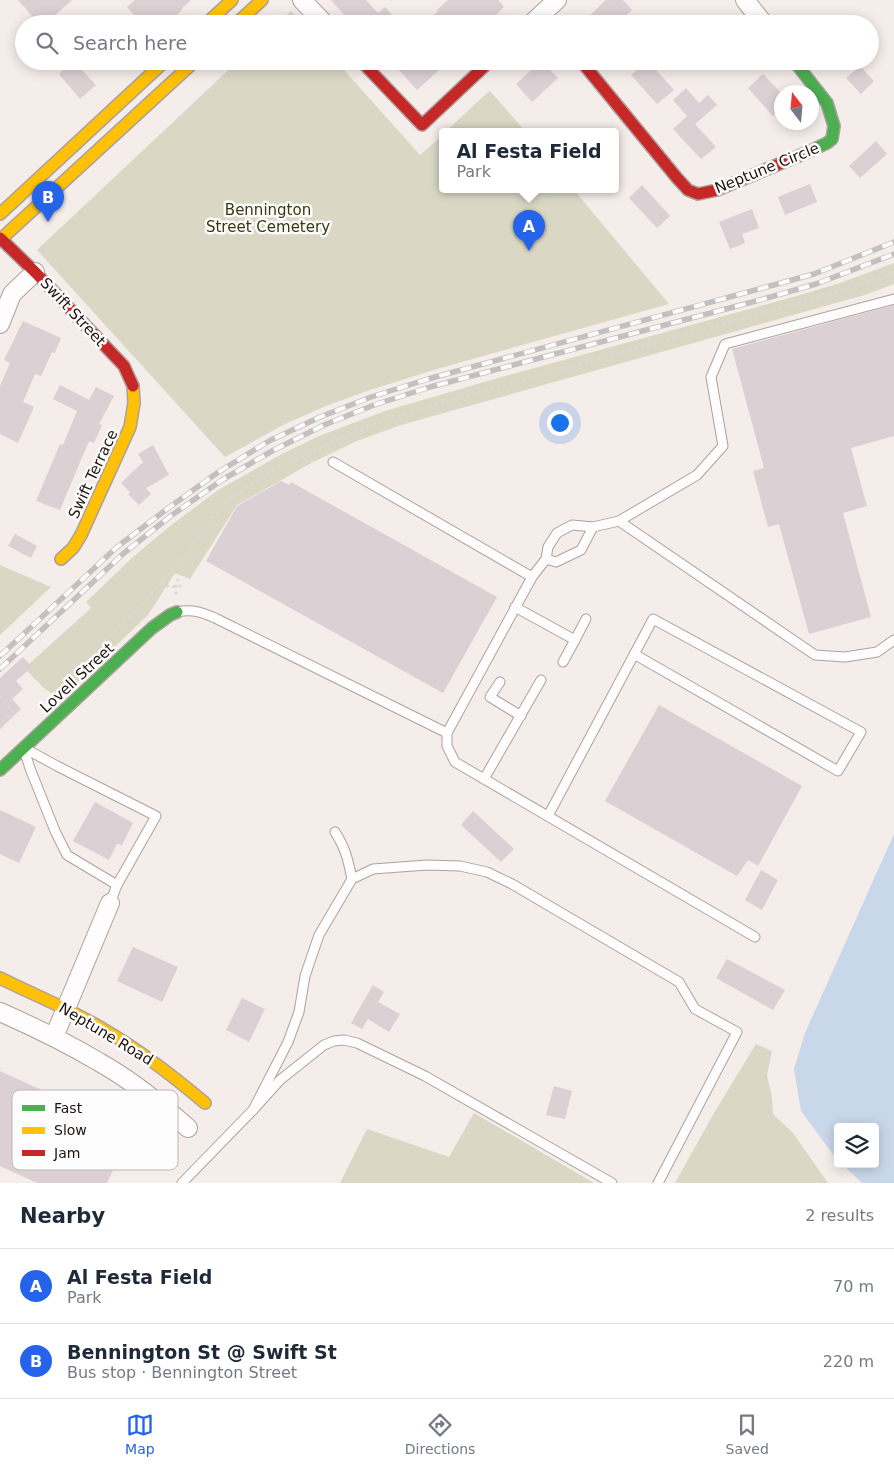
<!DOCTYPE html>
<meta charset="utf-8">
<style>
body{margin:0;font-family:"DejaVu Sans",sans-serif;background:#f6f6f7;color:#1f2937}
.controls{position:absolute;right:15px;bottom:15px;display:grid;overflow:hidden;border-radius:5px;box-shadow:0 2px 12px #0003}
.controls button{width:45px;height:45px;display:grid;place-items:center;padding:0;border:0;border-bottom:1px solid #e0e1e3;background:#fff;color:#1f2937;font:25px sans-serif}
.compass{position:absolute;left:774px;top:85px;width:45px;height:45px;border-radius:50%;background:#fff;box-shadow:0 2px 12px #0003;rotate:344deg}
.you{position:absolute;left:559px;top:422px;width:18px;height:18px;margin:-12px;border:4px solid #fff;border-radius:50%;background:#1a73e8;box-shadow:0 0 0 8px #1a73e833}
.badge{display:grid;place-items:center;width:32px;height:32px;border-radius:50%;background:#2563eb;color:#fff;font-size:16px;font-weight:700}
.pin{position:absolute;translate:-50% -41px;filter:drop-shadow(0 1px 2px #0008)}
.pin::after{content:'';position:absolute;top:26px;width:18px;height:15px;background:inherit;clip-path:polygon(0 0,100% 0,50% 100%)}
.popup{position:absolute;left:439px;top:128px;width:180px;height:65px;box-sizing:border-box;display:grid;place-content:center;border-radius:5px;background:#fff;filter:drop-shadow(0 1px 4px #0005);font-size:16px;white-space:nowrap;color:#747a83}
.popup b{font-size:19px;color:#1f2937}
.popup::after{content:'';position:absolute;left:50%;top:100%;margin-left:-10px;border:10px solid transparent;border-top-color:#fff}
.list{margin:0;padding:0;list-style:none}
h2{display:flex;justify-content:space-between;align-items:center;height:65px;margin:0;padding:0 20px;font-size:21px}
h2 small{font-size:16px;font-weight:400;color:#747a83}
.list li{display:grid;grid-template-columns:32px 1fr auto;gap:15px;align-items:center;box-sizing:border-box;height:75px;padding:0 20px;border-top:1px solid #e0e1e3}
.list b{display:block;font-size:19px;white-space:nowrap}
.list p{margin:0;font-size:16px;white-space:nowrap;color:#747a83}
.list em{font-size:16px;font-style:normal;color:#747a83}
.icon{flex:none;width:28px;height:28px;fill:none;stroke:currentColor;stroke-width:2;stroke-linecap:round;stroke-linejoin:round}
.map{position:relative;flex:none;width:894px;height:1183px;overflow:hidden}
.search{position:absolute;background:#fff;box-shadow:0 2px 12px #0003;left:15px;right:15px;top:15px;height:55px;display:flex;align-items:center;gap:12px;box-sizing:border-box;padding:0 18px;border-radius:28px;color:#747a83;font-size:19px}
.sheet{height:215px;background:#fff}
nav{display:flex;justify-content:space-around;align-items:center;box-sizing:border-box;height:70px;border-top:1px solid #e0e1e3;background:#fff;font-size:14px;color:#747a83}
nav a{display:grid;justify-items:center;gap:2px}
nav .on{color:#2563eb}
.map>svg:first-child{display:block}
</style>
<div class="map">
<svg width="894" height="1183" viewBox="0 0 894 1183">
<rect width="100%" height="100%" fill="#f5ede9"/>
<g fill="#dad8c5">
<path d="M291 11 302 24H277Z"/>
<path d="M238 61H336L420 155 443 135V190H574L669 304 437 369 370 390 326 406 285 424 225 457 37 250Z"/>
<path d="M490 91 526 132H445L487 93Z"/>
<path d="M894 263V284L868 294 401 425 357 441 313 462 237 505 190 579 175 573 148 615 59 700 55 695 46 690 27 671 29 664 91 608 86 602 134 556 170 526 218 490 282 454 319 436 385 411 498 378 800 295 840 283Z"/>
<path d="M0 565 51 587 0 635Z"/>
<path d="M756 1044 772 1051 767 1075 772 1097 773 1114 793 1133 828 1183H675L714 1113Z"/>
<path d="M474 1113 594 1183H340L367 1129 449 1157Z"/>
</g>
<path fill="#c9d7ea" d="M894 834V1183H862L842 1164H875V1127H838V1161L801 1111 794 1069 805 1033Z"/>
<g fill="#dbd0d3">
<path d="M18 0H72L45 24H39Z"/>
<path d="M135 0H191L181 9 182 10 167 24H142L127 7Z"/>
<path d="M331 0H366L378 13 385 7 400 24H352Z"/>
<path d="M448 0H498L504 7 487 24H425L438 11 437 10Z"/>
<path d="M606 0H623L632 10 617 24H596L589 16Z"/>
<path d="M73 61 96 85 80 99 59 74Z"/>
<path d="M391 61H449L417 90Z"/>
<path d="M541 61 558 78 532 102 516 84Z"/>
<path d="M646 61H648L674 90 657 104 631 75Z"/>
<path d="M860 66 874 81 861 94 846 78Z"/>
<path d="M763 74 782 94V108L773 116 748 88Z"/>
<path d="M686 88 699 103 708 95 717 105 695 124 716 147 701 159 673 129 687 116 673 100Z"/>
<path d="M876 141 887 154 860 178 849 166Z"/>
<path d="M810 184 817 202 785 215 778 197Z"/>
<path d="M642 185 670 216 657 228 629 198Z"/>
<path d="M752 209 759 228 742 234 745 243 730 249 719 222Z"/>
<path d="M894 305V436L851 448 867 506 843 513 871 617 809 634 779 524 768 527 753 471 764 468 732 349Z"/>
<path d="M23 321 61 338 55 353 52 352 41 376 35 374 23 402 34 407 18 443 0 434V386L10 363 4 360Z"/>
<path d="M60 385 89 400 96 387 114 396 99 424 102 425 94 443 89 441 60 510 36 501 60 444 63 445 77 411 53 399Z"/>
<path d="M153 445 169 475 146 488 151 494 139 505 128 494 130 492 121 483 143 462 138 454Z"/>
<path d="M281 481 289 485 291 482 497 597 443 693 206 561 237 506Z"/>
<path d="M15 534 37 546 31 558 8 546Z"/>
<path d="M23 657 32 667 16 681 23 689 12 699 21 709 0 729V678Z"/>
<path d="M659 705 802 786 758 866 748 860 737 876 605 801Z"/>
<path d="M95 802 133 823 122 845 117 844 109 860 73 841Z"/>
<path d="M0 810 36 827 19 863 0 854Z"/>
<path d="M473 811 514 849 501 862 461 825Z"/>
<path d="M761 870 778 880 762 910 745 900Z"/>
<path d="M133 947 178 967 162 1002 117 981Z"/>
<path d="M727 959 785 990 773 1010 716 978Z"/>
<path d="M373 985 384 992 378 1002 400 1014 389 1032 368 1019 362 1029 351 1023Z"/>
<path d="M242 998 265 1009 249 1042 226 1030Z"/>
<path d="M0 1071 131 1131 107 1183H37L0 1166Z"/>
<path d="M554 1086 572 1091 565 1119 546 1115Z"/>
</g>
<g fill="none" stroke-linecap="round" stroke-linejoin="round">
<defs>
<g id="lane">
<path d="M333 462 532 577"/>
<path d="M619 521 815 655 845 657 877 652 894 640"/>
<path d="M546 559 556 562 581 550 593 527"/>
<path d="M515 607 575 640 563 662"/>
<path d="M177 612C193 609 201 612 215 618L447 733"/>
<path d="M575 640 586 619"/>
<path d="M500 682 490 697 521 716"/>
<path d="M26 749 57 766 156 816 117 885 110 903"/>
<path d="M24 750 31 771 55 831 67 855 117 885"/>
<path d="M484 779 541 680"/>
<path d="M548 816 653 619 861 732 838 771 634 654"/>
<path d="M335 832C346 849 348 860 352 879"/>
<path d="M755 937 455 762 447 746V733L532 577 546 559 548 547 557 533 572 525 593 527 619 521 697 475 723 446 711 377 725 344 894 299"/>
<path d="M253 1110 288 1042 299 1012 305 976 319 935 352 879 373 869 427 865 460 866 487 872 512 884 679 982 695 1009 737 1032 658 1183"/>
<path d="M182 1183 253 1110 280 1080 324 1045 334 1041 344 1040 357 1043 425 1076 612 1183"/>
</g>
<g id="street">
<path d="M302 0 325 24"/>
<path d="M745 0 764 24"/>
<path d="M531 24 557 0"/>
<path d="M0 324 12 294 35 272"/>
<path d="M0 1012C34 1027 67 1043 99 1062 131 1080 161 1104 188 1128"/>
<path d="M54 1037 110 903"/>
</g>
<g id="fast">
<path d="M794 61 827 103 834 126 832 139 827 143 808 152"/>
<path d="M0 770 152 628 170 615 177 612"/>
</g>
<g id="slow">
<path d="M206 24 232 0"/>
<path d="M236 24 262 0"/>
<path d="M0 214 165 61"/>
<path d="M0 240 195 61"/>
<path d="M61 559 73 548 81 535 130 427 134 403 133 386"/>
<path d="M0 978C34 995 70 1009 103 1029 140 1050 173 1076 205 1103"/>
</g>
<g id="jam">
<path d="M361 61 422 125 490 61"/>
<path d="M581 61 677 178 688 190 698 194 717 190 808 152"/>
<path d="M0 238 35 272 124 366 133 386"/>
</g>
</defs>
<use href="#lane" stroke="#aca29d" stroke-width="11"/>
<use href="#street" stroke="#aca29d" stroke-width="20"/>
<use href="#fast" stroke="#aca29d" stroke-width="14"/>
<use href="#slow" stroke="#aca29d" stroke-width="14"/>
<use href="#jam" stroke="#aca29d" stroke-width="14"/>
<g stroke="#dbd8d7" stroke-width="3" stroke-dasharray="2.5 4" stroke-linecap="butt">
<path d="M161 582 169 587 184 586"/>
<path d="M176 594V587L184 556"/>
<path d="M96 650 141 606 185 555 211 519 230 498 271 471 332 442 369 426 423 408 827 295 894 273"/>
<path d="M0 696 13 712 0 724"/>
</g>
<use href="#lane" stroke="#fefcfc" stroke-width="9"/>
<use href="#street" stroke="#fefcfc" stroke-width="18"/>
<use href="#fast" stroke="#4caf50" stroke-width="11"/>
<use href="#slow" stroke="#ffc107" stroke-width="11"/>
<use href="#jam" stroke="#c62828" stroke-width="11"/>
<defs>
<g id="rail">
<path d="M0 656 117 547 167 509 217 473 269 441 320 417 371 397 428 379 814 274 894 242"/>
<path d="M0 669 124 553 172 515 222 480 272 451 324 425 374 405 430 387 760 300 816 284 894 254"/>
</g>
</defs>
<use href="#rail" stroke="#c3c0bf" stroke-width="5.5"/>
<use href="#rail" stroke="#fcfcfc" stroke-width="4" stroke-dasharray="11" stroke-linecap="butt"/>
</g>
<g text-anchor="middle" stroke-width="5" stroke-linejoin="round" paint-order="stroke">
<g font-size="15" fill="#20130d" stroke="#fcfcfc">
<text transform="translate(767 168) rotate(-22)" y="5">Neptune Circle</text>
<text transform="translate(73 312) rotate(47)" y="5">Swift Street</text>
<text transform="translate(93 474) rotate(-65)" y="5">Swift Terrace</text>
<text transform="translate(77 678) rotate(-43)" y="5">Lovell Street</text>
<text transform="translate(106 1034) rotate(31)" y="5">Neptune Road</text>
</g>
<g font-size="15" fill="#373a0e" stroke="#fcfcfc">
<text x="268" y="215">Bennington<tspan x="268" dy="17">Street Cemetery</tspan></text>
</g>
</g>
<rect x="12" y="1090" width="166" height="80" rx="8" fill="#fcfcfc" stroke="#bab6b4" stroke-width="1"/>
<rect x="22" y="1105" width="23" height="6" fill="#4caf50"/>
<rect x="22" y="1127" width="23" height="7" fill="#ffc107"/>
<rect x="22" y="1150" width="23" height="6" fill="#c62828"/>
<g font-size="14" fill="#20130d">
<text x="54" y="1113">Fast</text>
<text x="54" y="1135">Slow</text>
<text x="54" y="1158">Jam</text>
</g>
</svg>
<div class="controls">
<button><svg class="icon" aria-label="layers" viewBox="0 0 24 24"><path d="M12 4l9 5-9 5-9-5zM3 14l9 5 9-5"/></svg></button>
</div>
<svg class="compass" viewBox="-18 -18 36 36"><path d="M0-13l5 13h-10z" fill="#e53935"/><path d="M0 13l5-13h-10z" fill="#747a83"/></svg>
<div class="you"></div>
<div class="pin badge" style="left:529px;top:251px">A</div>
<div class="popup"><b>Al Festa Field</b>Park</div>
<div class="pin badge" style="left:48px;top:222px">B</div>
<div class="search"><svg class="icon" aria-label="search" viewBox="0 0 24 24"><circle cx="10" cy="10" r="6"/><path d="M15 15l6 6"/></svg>Search here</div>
</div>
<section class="sheet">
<h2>Nearby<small>2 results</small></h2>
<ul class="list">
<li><span class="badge">A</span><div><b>Al Festa Field</b><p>Park</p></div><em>70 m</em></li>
<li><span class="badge">B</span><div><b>Bennington St @ Swift St</b><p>Bus stop · Bennington Street</p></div><em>220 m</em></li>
</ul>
</section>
<nav>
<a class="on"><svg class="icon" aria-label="map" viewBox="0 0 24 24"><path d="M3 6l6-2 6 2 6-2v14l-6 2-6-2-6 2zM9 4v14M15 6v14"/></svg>Map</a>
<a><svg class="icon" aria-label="directions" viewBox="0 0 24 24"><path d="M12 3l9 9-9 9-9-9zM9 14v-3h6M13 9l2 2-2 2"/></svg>Directions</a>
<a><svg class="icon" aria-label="saved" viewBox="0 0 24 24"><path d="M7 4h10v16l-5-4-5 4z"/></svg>Saved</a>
</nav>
